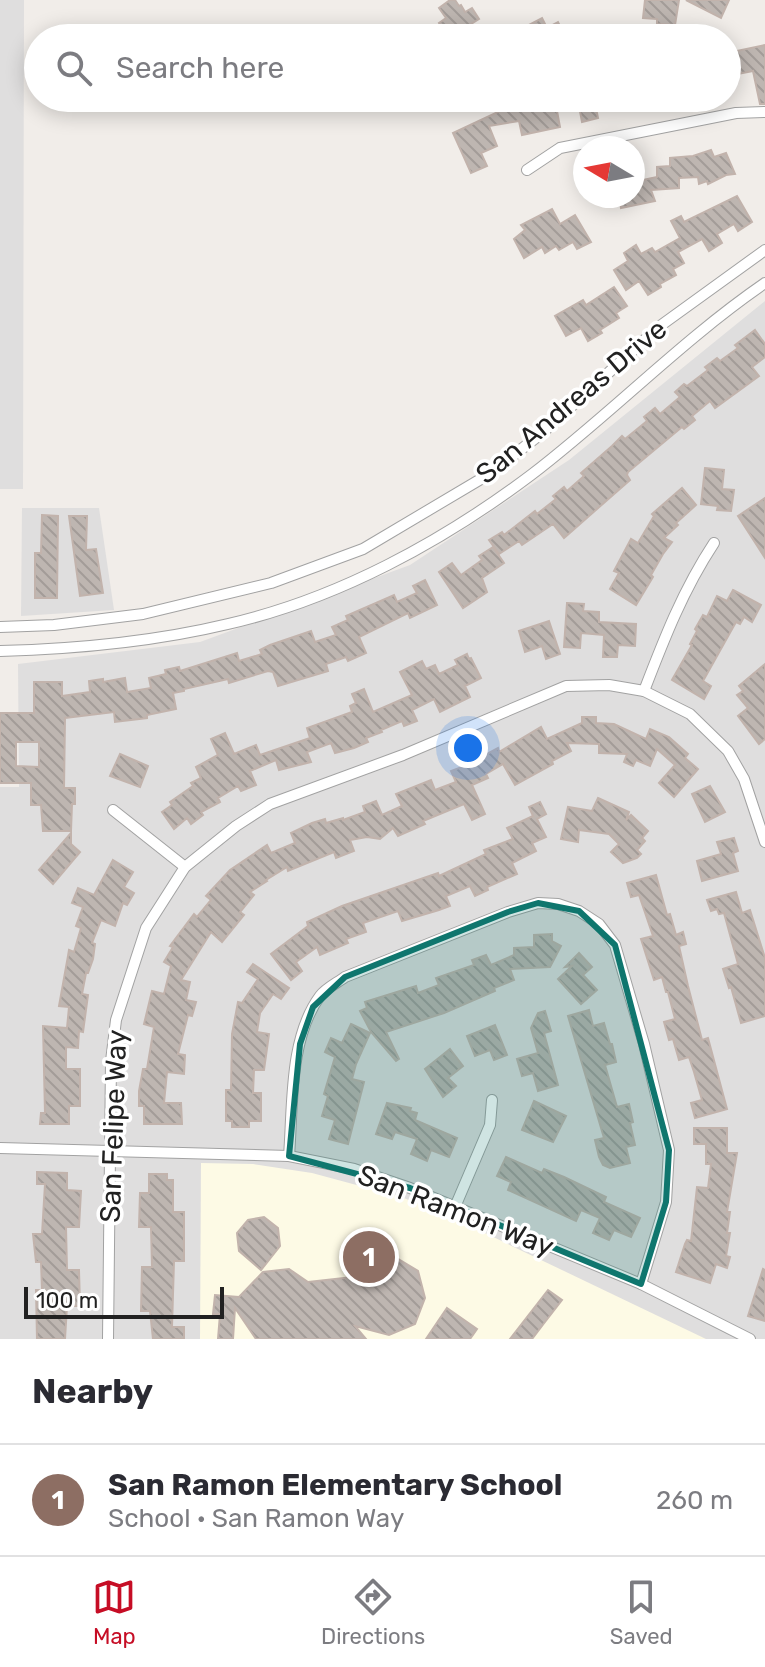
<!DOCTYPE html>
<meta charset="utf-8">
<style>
body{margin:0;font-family:Rubik,sans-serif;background:#f7f7f7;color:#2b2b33}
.compass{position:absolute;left:573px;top:136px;width:72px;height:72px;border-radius:50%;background:#fff;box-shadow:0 4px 20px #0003;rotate:280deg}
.scale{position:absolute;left:24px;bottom:20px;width:200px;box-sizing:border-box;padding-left:8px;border:4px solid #212121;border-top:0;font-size:22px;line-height:28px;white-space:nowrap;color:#212121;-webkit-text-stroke:6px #fff;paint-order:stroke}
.you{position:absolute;left:468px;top:748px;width:28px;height:28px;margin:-20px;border:6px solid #fff;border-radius:50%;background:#1a73e8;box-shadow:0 0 0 12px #1a73e833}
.badge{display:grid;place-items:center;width:52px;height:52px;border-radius:50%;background:#c60d25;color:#fff;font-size:26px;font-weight:700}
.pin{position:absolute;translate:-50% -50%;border:4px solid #fff;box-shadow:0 2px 8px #0006}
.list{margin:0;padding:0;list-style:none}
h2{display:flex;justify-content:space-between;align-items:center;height:104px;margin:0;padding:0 32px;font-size:34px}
h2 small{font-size:26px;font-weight:400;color:#7c7c81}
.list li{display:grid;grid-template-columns:52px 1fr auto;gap:24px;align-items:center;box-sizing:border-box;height:112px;padding:0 32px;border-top:2px solid #e1e1e2}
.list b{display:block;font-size:30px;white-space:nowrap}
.list p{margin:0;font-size:26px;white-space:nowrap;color:#7c7c81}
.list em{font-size:26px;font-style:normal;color:#7c7c81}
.icon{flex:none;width:44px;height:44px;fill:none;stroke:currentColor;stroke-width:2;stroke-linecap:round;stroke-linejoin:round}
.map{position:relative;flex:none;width:765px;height:1339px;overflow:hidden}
.search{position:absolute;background:#fff;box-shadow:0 4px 20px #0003;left:24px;right:24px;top:24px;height:88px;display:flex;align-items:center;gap:20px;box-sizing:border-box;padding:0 28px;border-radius:44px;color:#7c7c81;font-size:30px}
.sheet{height:216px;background:#fff}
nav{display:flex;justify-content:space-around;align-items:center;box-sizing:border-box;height:112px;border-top:2px solid #e1e1e2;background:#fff;font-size:22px;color:#7c7c81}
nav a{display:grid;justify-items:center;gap:4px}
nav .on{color:#c60d25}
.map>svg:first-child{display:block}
</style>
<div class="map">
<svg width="765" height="1339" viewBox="0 0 765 1339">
<defs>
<pattern id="building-back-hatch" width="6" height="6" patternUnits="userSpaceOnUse" patternTransform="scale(2)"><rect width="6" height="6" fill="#beb6b1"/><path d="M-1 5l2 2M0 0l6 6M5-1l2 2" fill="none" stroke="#a39c98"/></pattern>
</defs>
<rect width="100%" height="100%" fill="#f1ede9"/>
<g fill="#dfdede">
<path d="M0 0H24L23 489H0Z"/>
<path d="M765 301V1339H0V787H19L18 664 200 642 410 565 569 460Z"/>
<path d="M22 508H99L114 610 21 616Z"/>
</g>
<path fill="#fdfae5" d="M201 1163 253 1164 312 1173 401 1197 443 1213 706 1339H200Z"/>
<g fill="url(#building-back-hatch)" stroke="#c2b3ac" stroke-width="2" fill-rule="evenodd">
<path d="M450 0H455L459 6 461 5 465 12 472 8 479 19 449 38 439 23 446 18 439 8Z"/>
<path d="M645 0H679L675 25 657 24V19L643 18Z"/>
<path d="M686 0H729L721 18Z"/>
<path d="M542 18 547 28 558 22 566 38H504Z"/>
<path d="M765 45V104H760L753 71 727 76V53Z"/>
<path d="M495 98H594L598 118 582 122 579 106 557 111 560 127 522 135 519 121 489 126 497 146 481 153 487 166 471 173 453 133 498 112Z"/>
<path d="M711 150 714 157 726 153 735 174 726 175 708 184 707 181 699 184 698 177 679 178V188L651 190 655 201 621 208 619 196H633V182L657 177V167L670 166V158L693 156Z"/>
<path d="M737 196 752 222 738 231 734 224 717 234 722 243 709 251 702 239 678 252 684 263 673 269 676 275 660 284 661 287 648 295 639 281 626 290 614 270 628 261 624 253 636 245 641 254 652 248 655 252 680 238 671 221 681 216 684 222Z"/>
<path d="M552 209 560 224 575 215 591 242 577 249 573 242 559 250 556 246 545 253 542 247 524 258 514 239 525 230 521 225Z"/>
<path d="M614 287 627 306 616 313 619 318 600 330 602 333 588 341 581 328 566 336 555 316 583 300 586 305Z"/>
<path d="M755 330 765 344V357L752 367 759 376 715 408 710 401 692 416 695 420 684 429 682 427 628 472 627 475 630 480 564 538 553 524 522 545 519 541 499 554 489 540 502 532 504 535 535 511 537 514 556 499 553 496 564 487 567 491 584 476 581 473 612 446 622 436 625 439 647 421 644 417 655 408 660 414 680 397 675 392 684 384 687 386 708 370 705 367 717 358 720 361 738 348 735 345Z"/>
<path d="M705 468 724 470 722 489 734 490 731 511 717 510 718 506 701 504Z"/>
<path d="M682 488 696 505 676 523 678 525 664 538 672 542 663 554 651 575 653 577 636 605 610 589 619 573 614 571 631 539 638 543 654 516 652 514Z"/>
<path d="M765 498V558L738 516Z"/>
<path d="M42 515 58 516 57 598H35V553H41Z"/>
<path d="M69 516H87L86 550 96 549 103 593 80 596Z"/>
<path d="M493 547 504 563 482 578 487 592 463 608 439 572 452 563 461 575 482 560 479 556Z"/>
<path d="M425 580 437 605 410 618 408 613 359 637 366 653 348 661 346 657 326 664 328 671 278 686 273 672 268 671 229 683 228 679 184 689V691L173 693 176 709 147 715V718L115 722 114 712 65 718 64 788H75V804H72L71 831H43L41 805H31V783H0V713H34V682H62V696L90 692 89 681 103 679V682L125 678 127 692 151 688 149 678 166 674 165 670 179 667 180 671 237 653 239 661 262 654 260 650 270 645 311 631 315 642 336 635 332 627 348 620 346 616 394 595 397 602 417 593 413 586ZM16 742H39V767L16 766Z"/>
<path d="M733 590 761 605 752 622 744 617 740 624 736 622 703 681 711 686 704 699 672 680 692 645 690 644 697 631 695 629 703 615 707 617 717 596 727 601Z"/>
<path d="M567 603 584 604 583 611 599 612V622L636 624 635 646 618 645 617 657H603L604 635 581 633 580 648 564 647Z"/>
<path d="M549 621 560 654 546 659 542 646 525 652 519 631Z"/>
<path d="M467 654 469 659 471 658 481 678 465 686 470 697 440 712 434 699 412 710 417 721 404 726 402 721 381 730 382 732 366 738 368 742 354 748 335 753 331 743 307 752 311 762 279 770 276 760 250 771 256 785 241 791 238 786 218 798 220 802 201 812 203 815 191 824 187 818 174 829 162 812 172 805 170 802 193 786 191 783 201 778 196 767 218 755 211 739 225 733 234 754 256 745 260 755 310 738 307 728 352 712 350 706 356 703 352 694 364 689 373 712 412 695 400 672 422 661 426 669 435 665 439 674 458 665 455 660Z"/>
<path d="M765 664V739L759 744 738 716 748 708 737 695 743 691 739 686Z"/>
<path d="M582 717H596V723L614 724 646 739 650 729 669 737 688 754 685 758 698 769 674 797 659 783 675 765 657 749 650 766 636 760 633 766 624 762 627 754 599 753V744L567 743 571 751 552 761 553 764 515 785 503 764 486 774 488 778 472 785 485 814 472 820 464 804 423 821 425 824 398 836 393 828 380 839 367 837 350 840 354 851 336 858 334 852 288 871 287 867 266 880 267 881 250 892 254 895 240 912 244 915 222 942 211 932 181 980 190 982 186 1000 196 1002 192 1016 188 1015 178 1054 185 1055 184 1074 167 1072 164 1103H181L182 1124H144V1106H139V1091L143 1069H147L154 1027 144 1024 152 991 164 994 171 966 164 962 173 947 170 946 194 914 197 917 211 900 206 896 230 870 267 845 271 853 295 843 291 833 312 823 325 819 326 823 343 818V820L365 812 363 806 376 801 382 815 402 806 396 794 431 780 435 790 456 782 451 771 486 758 485 755 498 748 499 752 541 727 547 739 582 723Z"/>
<path d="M120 754 148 766 140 787 110 776Z"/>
<path d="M710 786 725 812 705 822 692 794Z"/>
<path d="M598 798 629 812 626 820 631 815 648 831 642 838 645 841 637 850 641 854 637 858 623 863 611 852 619 844 609 834 579 830 578 842 561 839 568 807 592 811Z"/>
<path d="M540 802 546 814 537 819 546 837 532 843 536 851 512 863 517 874 487 887 488 890 475 896 470 886 446 896 450 906 439 910 402 921 398 911 363 923 366 932 346 939 348 943 320 955 317 947 296 962 302 971 291 980 271 954 308 926 307 922 342 906 438 873 439 876 486 854 484 850 513 839 507 828 533 816 529 807Z"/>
<path d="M71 833V844L80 852 53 884 39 870Z"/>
<path d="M734 838 738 851 733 853 738 871 702 881 697 861 721 854 717 842Z"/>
<path d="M113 860 133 872 124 887 134 893 127 905 123 903 115 926 101 920 92 943 95 944 93 959 88 973H86L82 994 88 995 83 1032 79 1031 78 1048 66 1047V1069H80V1106H69V1124H40L41 1113H45L43 1026 67 1028 69 1007 59 1006 68 956 69 950 74 952 81 928 76 926 83 907 72 903 78 888 94 895Z"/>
<path d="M656 875 667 915 670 914 676 935 683 932 686 944 679 946 688 986 702 1040 708 1038 727 1109 695 1118 691 1103 702 1100 694 1072 689 1057 679 1060 673 1039 669 1040 664 1022 675 1019 668 992H666L662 977 654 980 641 939 653 936 639 895 631 897 627 883Z"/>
<path d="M736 892 742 913 750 910 765 958V1016L741 1023 731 987 729 988 723 969 738 964 724 913 719 914 717 909 711 911 707 900Z"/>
<path d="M552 934V941L561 946 550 967 510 969 514 980 494 988 495 991 444 1013 386 1032 399 1059 396 1061 371 1032 360 1011 367 1008 365 1002 416 986 418 993 439 985 436 978 474 965 472 960 486 955 491 965 514 955V948L534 947V935Z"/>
<path d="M579 953 592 967 583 975 597 990 581 1004 558 979 572 966 565 967Z"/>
<path d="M253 964 289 988 281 999 273 994 260 1013 257 1032 269 1034 264 1070H254L253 1093H261V1121H249V1127H232V1121H226V1090H231L232 1034 238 1002 242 1003 258 979 247 972Z"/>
<path d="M589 1010 593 1026 604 1023 610 1044H612L616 1062 605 1065 617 1107 629 1104 633 1122 630 1123 635 1145 626 1147 630 1163 610 1168 603 1165 599 1157 595 1140 604 1138 568 1016Z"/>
<path d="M545 1011 551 1031 544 1033 558 1085 538 1091 533 1073 522 1076 517 1059 538 1053 531 1028 538 1013Z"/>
<path d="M351 1024 370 1033 356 1064 352 1079 364 1082 348 1144 329 1139 335 1120 322 1116 328 1096 324 1094 335 1057 325 1052 331 1038 342 1043Z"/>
<path d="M495 1025 507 1055 494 1060 490 1050 475 1056 467 1036Z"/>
<path d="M450 1049 463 1066 448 1078 456 1086 443 1097 425 1069Z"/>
<path d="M534 1101 566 1116 553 1142 522 1130Z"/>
<path d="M387 1103 411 1108 410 1111 417 1113 415 1120 457 1138 449 1157 431 1150 427 1161 411 1154 417 1139 395 1132 392 1139 376 1134Z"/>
<path d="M694 1128H727V1153H737L727 1212H730L727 1233H730L726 1256 730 1257 727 1268 716 1264 710 1283 676 1272 685 1244 687 1240 691 1241 697 1187 708 1188 711 1164H706V1144H694Z"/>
<path d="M506 1157 542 1173 544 1169 564 1177 606 1197 604 1202 640 1218 631 1237 614 1230 609 1240 593 1233 600 1218 581 1210 576 1221 508 1190 511 1182 497 1176Z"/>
<path d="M37 1172 67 1173V1190L81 1191 79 1227H66L67 1270H79L80 1306H67L65 1339H37L36 1290H42L41 1262H36L33 1234H42L45 1184H37Z"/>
<path d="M149 1174H167V1180H173V1212H184V1261H174L172 1327H184V1339H153L150 1311H141L142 1267H152L151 1227H139L140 1193H149Z"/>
<path d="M264 1217 278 1228 280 1246 261 1270 239 1251 237 1233 248 1220Z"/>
<path d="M395 1257 418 1271 425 1298 415 1324 389 1335 355 1326 366 1339H256L235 1308 233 1339H218L220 1314H213L215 1295 239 1297 263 1272 289 1269 308 1282 353 1277 370 1260Z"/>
<path d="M763 1269 765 1270V1321L748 1316Z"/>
<path d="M548 1290 562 1300 545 1322 532 1339H510Z"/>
<path d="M447 1308 477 1329 470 1339H426Z"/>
</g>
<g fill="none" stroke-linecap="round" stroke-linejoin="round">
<defs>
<g id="street">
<path d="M527 170 560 148 736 113 765 112"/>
<path d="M0 627 54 625 143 614 271 583 363 549 491 473 542 433 660 326 765 250"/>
<path d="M0 651C77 649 153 642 228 624 337 599 442 542 531 475 611 414 682 340 765 283"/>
<path d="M644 691C664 639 683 590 714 543"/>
<path d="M113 810 185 867"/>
<path d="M0 1148 289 1156 354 1169 410 1188 641 1284 750 1339"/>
<path d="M289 1156C293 1105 289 1038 320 996 326 988 337 983 345 977L508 912 538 903 558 904 579 911 599 924 615 945 644 1044 669 1150 666 1202 641 1284"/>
<path d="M455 1207 490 1125 492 1100"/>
<path d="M108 1339 111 1061 116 1020 146 928 185 867 236 826 270 804 403 755 566 686 609 685 644 691 690 714 728 751 744 779 765 842"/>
</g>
</defs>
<use href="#street" stroke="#a2a2a2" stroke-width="12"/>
<use href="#street" stroke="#fff" stroke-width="10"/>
</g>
<path fill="#0f766e" fill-opacity="0.2" stroke="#0f766e" stroke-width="6" stroke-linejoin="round" d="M538 903 579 911 615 945 669 1150 666 1202 641 1284 410 1188 289 1156 300 1044 313 1007 345 977 508 912Z"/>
<g text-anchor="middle" stroke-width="7" stroke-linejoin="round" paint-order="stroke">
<g font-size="28" fill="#212121" stroke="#fff">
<text transform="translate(571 401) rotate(-40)" y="10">San Andreas Drive</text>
<text transform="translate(113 1126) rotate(-88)" y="10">San Felipe Way</text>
<text transform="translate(456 1210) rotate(21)" y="10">San Ramon Way</text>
</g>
</g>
</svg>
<svg class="compass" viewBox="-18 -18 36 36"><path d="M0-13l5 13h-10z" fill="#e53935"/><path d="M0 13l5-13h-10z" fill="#7c7c81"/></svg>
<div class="scale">100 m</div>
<div class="you"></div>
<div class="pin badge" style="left:369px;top:1257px;background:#8d6e63">1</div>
<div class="search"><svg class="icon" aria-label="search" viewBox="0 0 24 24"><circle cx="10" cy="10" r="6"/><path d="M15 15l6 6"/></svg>Search here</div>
</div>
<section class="sheet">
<h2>Nearby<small></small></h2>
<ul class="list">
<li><span class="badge" style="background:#8d6e63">1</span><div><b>San Ramon Elementary School</b><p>School · San Ramon Way</p></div><em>260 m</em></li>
</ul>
</section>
<nav>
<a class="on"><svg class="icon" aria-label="map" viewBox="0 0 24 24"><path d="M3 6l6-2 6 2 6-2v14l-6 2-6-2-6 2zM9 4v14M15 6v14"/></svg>Map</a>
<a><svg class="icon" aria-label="directions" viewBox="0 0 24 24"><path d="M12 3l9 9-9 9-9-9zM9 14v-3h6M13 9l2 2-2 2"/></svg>Directions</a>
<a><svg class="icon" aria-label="saved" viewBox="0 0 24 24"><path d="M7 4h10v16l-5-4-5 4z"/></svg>Saved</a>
</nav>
